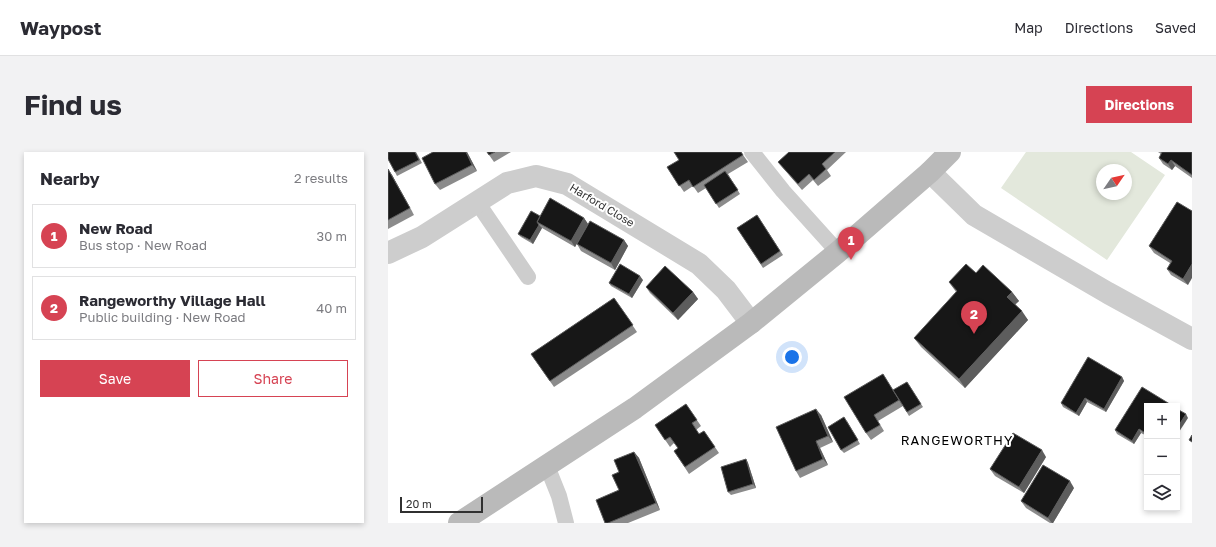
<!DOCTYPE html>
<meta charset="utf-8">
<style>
body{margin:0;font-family:"Golos Text",sans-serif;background:#f2f2f3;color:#2b2b33}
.controls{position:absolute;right:12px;bottom:12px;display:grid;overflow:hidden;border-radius:0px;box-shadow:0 2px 6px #0003}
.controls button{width:36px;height:36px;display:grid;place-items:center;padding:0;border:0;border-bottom:1px solid #e1e1e2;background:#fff;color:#2b2b33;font:20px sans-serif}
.compass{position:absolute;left:708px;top:12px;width:36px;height:36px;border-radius:50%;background:#fff;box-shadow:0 2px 6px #0003;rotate:56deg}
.scale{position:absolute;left:12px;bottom:10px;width:83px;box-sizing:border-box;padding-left:4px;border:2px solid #303030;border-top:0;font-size:11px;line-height:14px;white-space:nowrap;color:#303030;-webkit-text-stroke:3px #fff;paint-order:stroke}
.you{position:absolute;left:404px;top:205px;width:14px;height:14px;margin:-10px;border:3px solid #fff;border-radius:50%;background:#1a73e8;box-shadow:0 0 0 6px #1a73e833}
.badge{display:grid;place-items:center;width:26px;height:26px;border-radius:50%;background:#d64353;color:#fff;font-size:13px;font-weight:700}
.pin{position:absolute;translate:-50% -33px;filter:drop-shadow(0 1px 2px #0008)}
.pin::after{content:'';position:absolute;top:21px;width:14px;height:12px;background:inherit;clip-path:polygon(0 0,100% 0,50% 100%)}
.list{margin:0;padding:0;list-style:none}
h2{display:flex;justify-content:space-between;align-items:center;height:52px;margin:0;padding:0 16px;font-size:17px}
h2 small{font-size:13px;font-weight:400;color:#7c7c81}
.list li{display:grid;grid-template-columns:26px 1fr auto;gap:12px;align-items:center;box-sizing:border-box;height:64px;margin:0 8px 8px;padding:0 8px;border:1px solid #e1e1e2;border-radius:0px}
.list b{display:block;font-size:15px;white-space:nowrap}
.list p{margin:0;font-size:13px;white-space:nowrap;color:#7c7c81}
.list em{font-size:13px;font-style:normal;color:#7c7c81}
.actions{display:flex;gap:8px;padding:12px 16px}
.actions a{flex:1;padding:9px 0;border:1px solid #d64353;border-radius:0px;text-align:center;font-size:14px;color:#d64353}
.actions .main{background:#d64353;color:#fff}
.icon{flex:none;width:22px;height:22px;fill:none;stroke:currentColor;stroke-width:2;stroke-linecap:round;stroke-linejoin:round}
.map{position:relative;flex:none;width:804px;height:371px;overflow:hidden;border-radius:0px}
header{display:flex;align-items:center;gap:24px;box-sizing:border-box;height:56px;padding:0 20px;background:#fff;border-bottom:1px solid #e1e1e2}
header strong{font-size:19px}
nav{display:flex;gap:22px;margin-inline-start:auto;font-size:14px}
.intro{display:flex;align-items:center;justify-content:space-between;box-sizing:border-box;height:96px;padding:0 24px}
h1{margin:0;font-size:28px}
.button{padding:10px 18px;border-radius:0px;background:#d64353;color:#fff;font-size:14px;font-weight:700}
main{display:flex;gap:24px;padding:0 24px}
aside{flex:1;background:#fff;border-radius:0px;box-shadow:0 2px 6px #0003}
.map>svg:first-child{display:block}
</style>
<header>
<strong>Waypost</strong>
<nav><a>Map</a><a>Directions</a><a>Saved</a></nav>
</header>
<div class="intro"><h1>Find us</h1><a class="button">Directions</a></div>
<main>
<aside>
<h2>Nearby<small>2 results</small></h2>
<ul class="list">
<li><span class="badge">1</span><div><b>New Road</b><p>Bus stop · New Road</p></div><em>30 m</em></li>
<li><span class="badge">2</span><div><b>Rangeworthy Village Hall</b><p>Public building · New Road</p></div><em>40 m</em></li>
</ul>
<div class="actions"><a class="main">Save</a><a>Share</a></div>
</aside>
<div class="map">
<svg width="804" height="371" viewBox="0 0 804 371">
<rect width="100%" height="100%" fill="#fff"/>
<path fill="#e3e8dc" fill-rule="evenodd" d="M638 0H743L777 23 719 108 613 36ZM714 18H738V42H714Z"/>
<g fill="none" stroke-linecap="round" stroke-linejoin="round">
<g stroke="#cdcdcd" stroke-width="16">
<path d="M364 0 395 39 450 100"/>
<path d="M89 50 140 125"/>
<path d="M159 314 171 344 178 371"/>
</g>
<g stroke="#cdcdcd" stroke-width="22">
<path d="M542 20 586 63 720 141 804 187"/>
<path d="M0 101 34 85 119 31 148 24 179 32 311 112 338 138 363 171"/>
</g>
<path stroke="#bababa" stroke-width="22" d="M71 371 247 256 363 171 450 100 542 20 562 0"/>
</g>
<g fill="#8b8b8b">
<path d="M28 0 34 11 9 24 7 20Z"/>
<path d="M79 0 89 19 52 38 47 32Z"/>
<path d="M99 0H123L106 10Z"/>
<path d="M353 0 360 10 340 22 352 42 331 56 318 36 310 41 305 34 296 40 279 15Z"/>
<path d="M401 0H458L439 18 443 24 430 34 425 28 414 38 395 16 390 10Z"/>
<path d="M770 0H804V26L787 14 784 18 775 12 771 6 773 2Z"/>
<path d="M0 17 4 23 26 63 0 77Z"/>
<path d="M789 50 800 133 783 123 779 117 782 111 766 101 761 94Z"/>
<path d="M369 63 395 103 375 116 349 76Z"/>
<path d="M152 64 196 66 200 72 236 88 240 94 227 118 193 99 189 92 196 79 187 95 154 76 145 92 133 85 130 82Z"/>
<path d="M588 121 624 140 631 149 627 153 640 168 577 236 533 195 526 186 568 140 561 130Z"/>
<path d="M255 128 244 146 223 134 221 131Z"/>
<path d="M258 135 305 140 310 147 290 168 262 141Z"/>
<path d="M226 146 249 180 166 235 143 202Z"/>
<path d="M495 222 505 238 519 230 535 255 521 264 515 254 490 269 496 279 483 288 478 281Z"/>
<path d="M734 225 736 229 718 260 699 250 691 264 675 255 673 251Z"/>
<path d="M298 252 313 274 308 278 311 282 316 279 331 301 301 322 286 299 290 296 286 291 282 295 267 273Z"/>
<path d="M759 254V284L753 281 746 292 729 282 727 278Z"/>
<path d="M433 263 445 290 432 296 440 313 412 326 408 319Z"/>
<path d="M459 269 472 292 456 301 453 298Z"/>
<path d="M246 300 251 306 272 358 240 371H217L231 338V320Z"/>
<path d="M658 305 636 341 607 324 602 317Z"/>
<path d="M358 307 360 311 368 336 343 343 340 340Z"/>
<path d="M686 336 665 371H662L638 356 633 349Z"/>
</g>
<g fill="#5d5d5d">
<path d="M78 0H79L89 19 84 13Z"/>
<path d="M783 8 787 14 784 18 780 12Z"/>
<path d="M0 17 4 23 26 63 22 56Z"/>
<path d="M196 66 200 72 187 95 183 89Z"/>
<path d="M151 73 154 76 145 92 142 88Z"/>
<path d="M236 88 240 94 227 118 223 111Z"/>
<path d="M804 112V126L800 133 795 127Z"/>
<path d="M252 124 255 128 244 146 241 142Z"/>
<path d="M305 140 310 147 290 168 285 161Z"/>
<path d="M624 140 631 149 625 154 619 145Z"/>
<path d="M634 159 640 168 577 236 571 227Z"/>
<path d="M734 225 736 229 718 260 716 257Z"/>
<path d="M697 246 699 250 691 264 688 261Z"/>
<path d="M428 257 433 263 445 290 440 284Z"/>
<path d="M798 262 800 266 789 283V276Z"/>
<path d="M751 277 753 281 746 292 744 289Z"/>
<path d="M428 289 432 296 440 313 435 307Z"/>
<path d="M654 298 658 305 636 341 631 335Z"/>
<path d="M246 300 251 306 272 358 268 351Z"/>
<path d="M358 307 360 311 368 336 365 332Z"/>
<path d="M682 329 686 336 665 371H664L660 366Z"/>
</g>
<g fill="#171717" stroke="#5d5d5d">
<path d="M0 0H27L31 8 7 20 0 7Z"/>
<path d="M45 0H78L84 13 47 32 34 6Z"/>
<path d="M99 0H107L101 3Z"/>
<path d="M286 0H353L355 3 305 35 301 28 291 34 279 15 291 8Z"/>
<path d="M401 0H447L434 12 438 17 426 28 421 22 410 32 390 10Z"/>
<path d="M774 0H804V23L783 8 780 12 771 6Z"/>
<path d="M0 17 22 56 0 68Z"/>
<path d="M337 19 350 38 328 52 316 33Z"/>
<path d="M162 46 196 66 183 89 149 70Z"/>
<path d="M789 50 804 59V112L795 127 779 117 784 109 761 94Z"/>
<path d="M143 59 152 64 149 70 151 73 142 88 130 82Z"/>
<path d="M369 63 392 99 373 112 349 76Z"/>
<path d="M202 69 236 88 223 111 189 92Z"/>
<path d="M232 112 252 124 241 142 221 131Z"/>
<path d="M578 112 588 121 595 113 624 140 619 145 634 159 571 227 526 186 569 139 561 130Z"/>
<path d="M277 114 305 140 285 161 258 135Z"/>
<path d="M226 146 245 173 162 229 143 202Z"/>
<path d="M700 205 734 225 716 257 697 246 688 261 673 251Z"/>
<path d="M495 222 511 248 486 263 492 273 478 281 456 245Z"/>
<path d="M519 230 533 252 519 260 505 238Z"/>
<path d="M754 235 785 254H759V282L751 277 744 289 727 278Z"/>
<path d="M298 252 309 268 304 271 311 282 316 279 327 295 297 315 286 299 290 296 282 285 277 288 267 273Z"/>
<path d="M428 257 440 284 428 289 435 307 408 319 388 275Z"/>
<path d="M789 257 798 262 789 276Z"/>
<path d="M456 265 470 288 453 298 440 275Z"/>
<path d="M625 281 654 298 631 335 602 317Z"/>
<path d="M804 283V290L801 288Z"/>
<path d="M246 300 268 351 220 371H217L208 348 231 338 224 323 231 320 226 308Z"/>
<path d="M358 307 365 332 340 340 333 315Z"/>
<path d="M655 313 682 329 660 366 633 349Z"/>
</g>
<g text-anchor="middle" stroke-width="4" stroke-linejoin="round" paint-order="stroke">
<g font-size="11" fill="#303030" stroke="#fff">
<text transform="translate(214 53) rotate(31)" y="4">Harford Close</text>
</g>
<g font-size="13" letter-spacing="1" fill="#000" stroke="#fff">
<text x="569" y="293">RANGEWORTHY</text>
</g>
</g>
</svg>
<div class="controls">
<button>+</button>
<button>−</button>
<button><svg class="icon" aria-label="layers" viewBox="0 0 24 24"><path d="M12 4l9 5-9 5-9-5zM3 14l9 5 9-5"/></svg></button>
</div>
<svg class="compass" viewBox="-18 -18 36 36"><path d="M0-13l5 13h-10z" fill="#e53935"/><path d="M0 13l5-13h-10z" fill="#7c7c81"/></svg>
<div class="scale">20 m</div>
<div class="you"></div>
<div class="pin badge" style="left:463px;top:108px">1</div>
<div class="pin badge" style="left:586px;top:182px">2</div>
</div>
</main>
